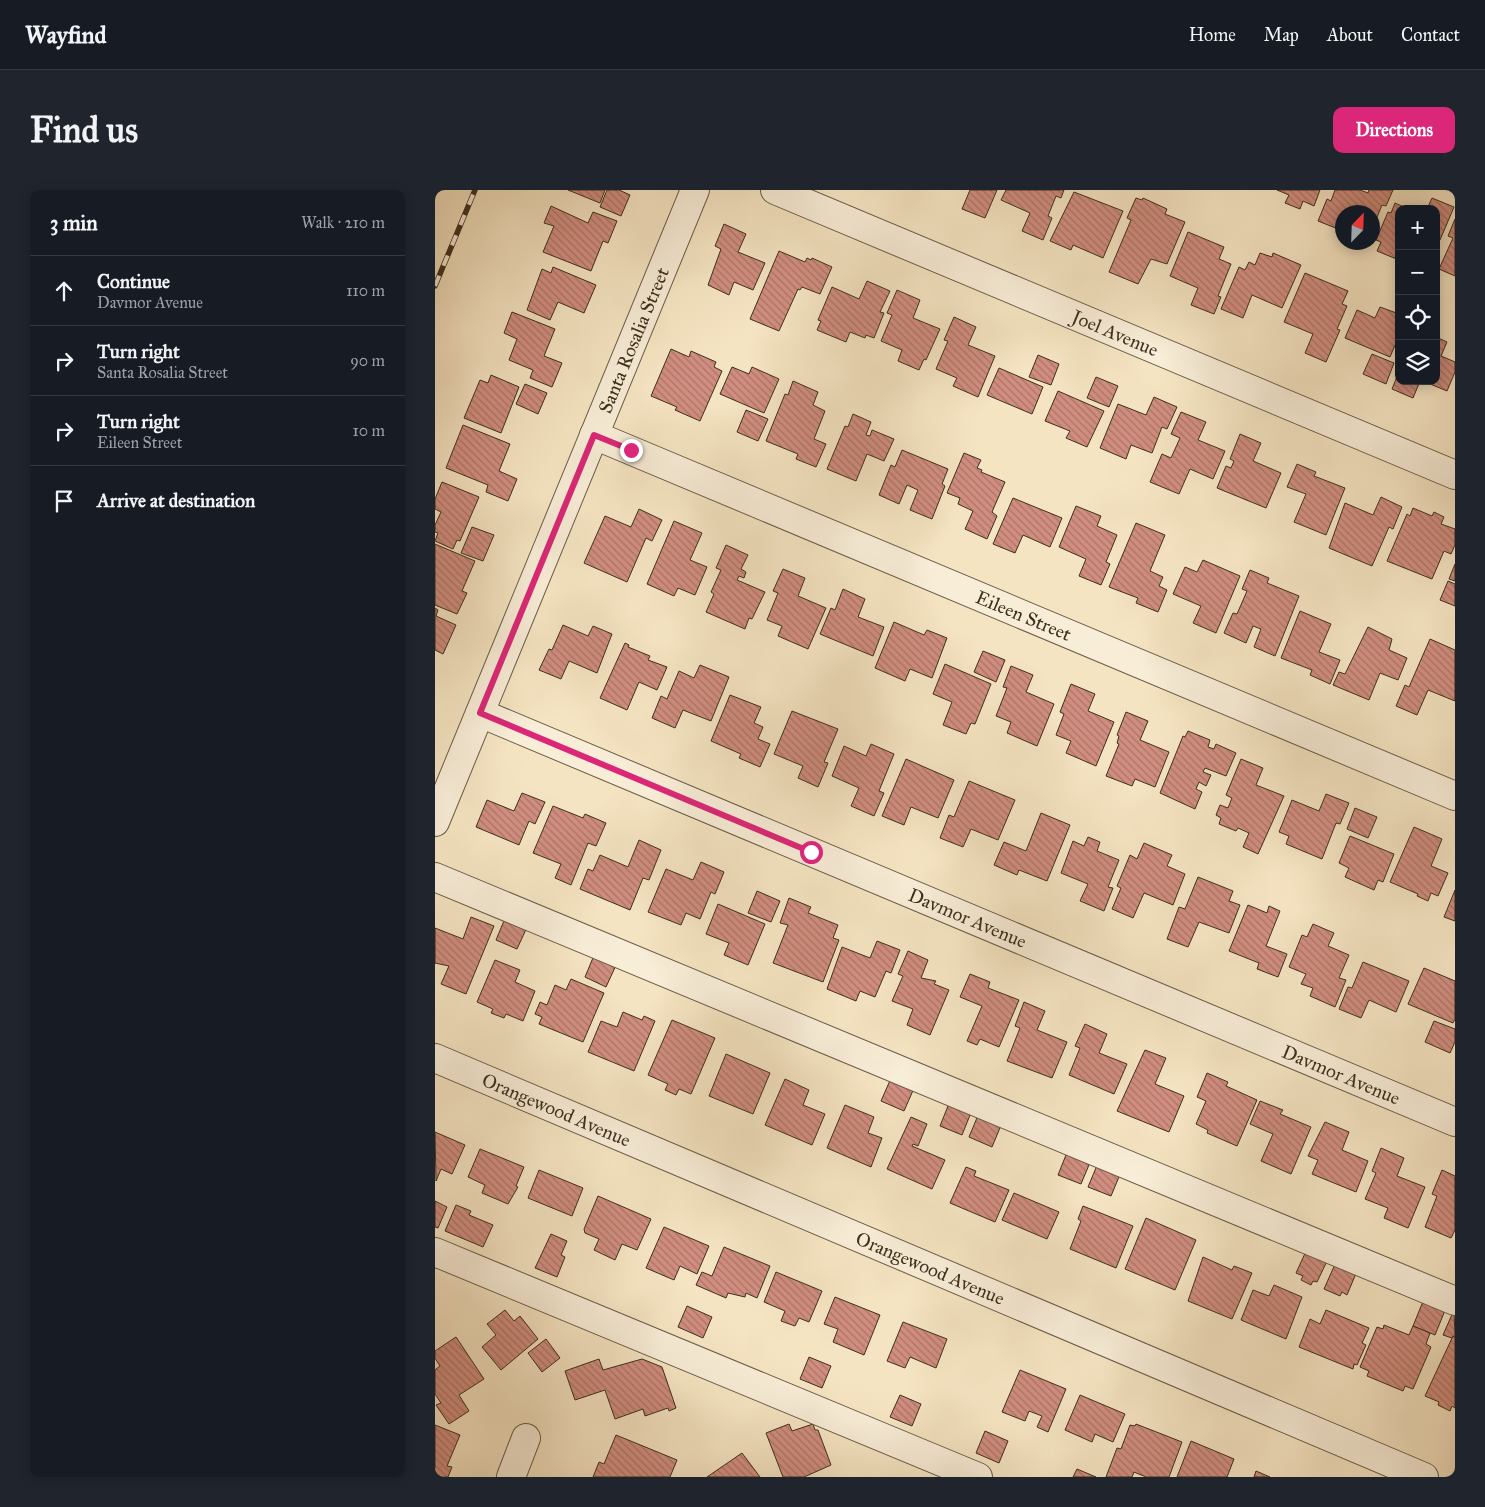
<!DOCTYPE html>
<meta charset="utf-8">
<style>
body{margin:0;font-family:"IM FELL Great Primer",serif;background:#20242c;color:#f1f3f6}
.controls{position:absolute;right:15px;top:15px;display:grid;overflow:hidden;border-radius:10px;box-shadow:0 2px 12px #0003}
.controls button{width:45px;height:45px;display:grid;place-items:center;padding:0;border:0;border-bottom:1px solid #363941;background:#171b24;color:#f1f3f6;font:25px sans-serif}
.compass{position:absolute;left:900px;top:15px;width:45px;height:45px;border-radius:50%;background:#171b24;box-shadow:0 2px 12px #0003;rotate:23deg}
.stop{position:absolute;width:15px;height:15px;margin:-11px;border:4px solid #db2777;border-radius:50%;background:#fff}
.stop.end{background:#db2777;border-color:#fff;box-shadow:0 1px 5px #0008}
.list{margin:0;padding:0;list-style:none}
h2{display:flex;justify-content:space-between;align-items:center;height:65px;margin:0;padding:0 20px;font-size:21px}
h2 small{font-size:16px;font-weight:400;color:#9ea1a6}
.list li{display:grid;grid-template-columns:32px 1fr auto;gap:15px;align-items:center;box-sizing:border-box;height:70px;padding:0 20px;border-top:1px solid #363941}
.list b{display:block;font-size:19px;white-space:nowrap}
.list p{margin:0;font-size:16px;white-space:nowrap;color:#9ea1a6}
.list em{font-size:16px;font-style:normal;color:#9ea1a6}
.icon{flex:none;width:28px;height:28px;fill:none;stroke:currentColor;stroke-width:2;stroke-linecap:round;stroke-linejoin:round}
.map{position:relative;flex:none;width:1020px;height:1287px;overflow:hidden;border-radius:10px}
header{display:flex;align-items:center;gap:30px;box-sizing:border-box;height:70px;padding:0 25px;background:#171b24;border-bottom:1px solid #363941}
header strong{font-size:24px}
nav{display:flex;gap:28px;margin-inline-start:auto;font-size:18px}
.intro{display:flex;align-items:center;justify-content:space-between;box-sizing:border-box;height:120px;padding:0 30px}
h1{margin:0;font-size:35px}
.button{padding:12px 22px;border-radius:10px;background:#db2777;color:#fff;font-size:18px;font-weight:700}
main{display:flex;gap:30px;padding:0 30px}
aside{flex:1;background:#171b24;border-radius:10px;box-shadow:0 2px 12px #0003}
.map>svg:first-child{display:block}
</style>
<header>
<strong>Wayfind</strong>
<nav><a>Home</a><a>Map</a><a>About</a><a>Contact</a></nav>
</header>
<div class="intro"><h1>Find us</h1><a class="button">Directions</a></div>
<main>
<aside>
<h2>3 min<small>Walk · 210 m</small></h2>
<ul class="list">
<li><svg class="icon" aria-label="ahead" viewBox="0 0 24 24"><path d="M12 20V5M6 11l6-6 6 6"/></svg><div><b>Continue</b><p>Davmor Avenue</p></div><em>110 m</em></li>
<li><svg class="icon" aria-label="right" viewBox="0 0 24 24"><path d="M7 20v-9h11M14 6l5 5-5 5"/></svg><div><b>Turn right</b><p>Santa Rosalia Street</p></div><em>90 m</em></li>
<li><svg class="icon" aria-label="right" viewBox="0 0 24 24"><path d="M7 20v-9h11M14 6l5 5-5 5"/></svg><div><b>Turn right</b><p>Eileen Street</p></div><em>10 m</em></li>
<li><svg class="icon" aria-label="arrive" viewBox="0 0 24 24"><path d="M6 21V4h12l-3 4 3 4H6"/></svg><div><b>Arrive at destination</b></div></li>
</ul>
</aside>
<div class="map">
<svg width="1020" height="1287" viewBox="0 0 1020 1287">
<defs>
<pattern id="building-back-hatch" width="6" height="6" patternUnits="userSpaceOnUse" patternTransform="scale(1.25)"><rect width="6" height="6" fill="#d18e80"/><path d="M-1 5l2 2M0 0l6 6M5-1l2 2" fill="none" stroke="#ab7468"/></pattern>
</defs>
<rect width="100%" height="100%" fill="#f5e4c2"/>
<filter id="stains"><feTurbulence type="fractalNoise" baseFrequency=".004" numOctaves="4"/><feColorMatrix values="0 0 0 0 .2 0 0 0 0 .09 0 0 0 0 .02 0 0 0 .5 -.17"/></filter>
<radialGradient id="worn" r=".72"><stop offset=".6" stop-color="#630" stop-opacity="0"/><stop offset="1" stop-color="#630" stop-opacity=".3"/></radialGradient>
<g fill="url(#building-back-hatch)" stroke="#3c2f1e">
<path d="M133 0H170L165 13Z"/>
<path d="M172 0H184L195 5 186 26 165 17Z"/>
<path d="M535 0H562L550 28 527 19Z"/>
<path d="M571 0H629L626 8 621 6 613 26 617 28 608 50 587 41 595 23 566 10Z"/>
<path d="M842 0H885L879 16 868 11 865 19 850 13 854 5Z"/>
<path d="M900 0H925L933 3 934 0H958L951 16 947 15 938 37V22H908V41L883 31 892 9 896 11Z"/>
<path d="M639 2 688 21 668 68 638 55 636 60 615 51Z"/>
<path d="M701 8 707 10 708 8 732 19 730 24 750 32 732 74 716 69 703 94 674 82 696 30 692 28Z"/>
<path d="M997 8 1019 17 1005 50 1001 48V19H992Z"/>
<path d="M960 13 973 19H964V70L942 61 946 52 941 50 953 22 956 23Z"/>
<path d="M116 16 153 33 158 22 182 31 173 53 168 51 156 81 108 62 119 36 109 33Z"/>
<path d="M1020 29V86L1004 79 1018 48 1013 46Z"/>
<path d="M289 34 311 44 303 62 330 73 318 100 299 92 294 105 273 95 286 59 280 56Z"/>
<path d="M753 42 789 57 784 69 796 74 783 106 786 107 779 124 756 115 763 98 735 86Z"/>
<path d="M344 61 370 72 372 68 376 70 377 68 397 77 385 104 367 97 365 100 363 99 344 141 315 129Z"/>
<path d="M825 63 837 67 838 63 866 75 847 118 817 105 808 128 786 119 804 77 810 80 814 72 820 75Z"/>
<path d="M118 77 161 95 149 123 123 112 115 130 92 120 107 79 116 83Z"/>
<path d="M870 83 913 101 907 114 912 116 902 139 905 140 891 172 870 163 878 144 849 132Z"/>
<path d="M432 91 455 101 445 122 449 123 439 148 431 145 430 148 415 142 411 152 382 140 386 131 383 130 397 97 424 109Z"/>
<path d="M462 100 485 110 478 128 505 139 491 170 489 169 484 180 463 171 467 160 446 151 457 125 452 123Z"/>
<path d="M945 117 964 124 962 136 964 137V146L955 167 910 148 922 120 940 128Z"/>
<path d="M77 122 120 139 109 166 127 173 117 197 95 188 98 180 74 170 82 149 69 143Z"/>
<path d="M519 127 541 137 533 155 560 166 543 207 518 196 522 188 501 179 513 151 509 150Z"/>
<path d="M1001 147 1012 152 1006 166 1020 172V182L1012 201 988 191H1001Z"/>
<path d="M236 159 254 167 256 161 281 172 279 177 287 181 265 231 240 220 242 217 216 206Z"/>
<path d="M937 164 959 173 951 194 928 184Z"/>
<path d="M603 165 624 174 616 195 594 187Z"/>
<path d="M297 177 314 184 317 177 344 189 329 223 285 204Z"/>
<path d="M564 178 608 197 597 224 552 205Z"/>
<path d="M964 182V191H985L978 208 957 199Z"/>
<path d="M56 185 84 197 66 243 29 228 45 190 53 193Z"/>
<path d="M661 187 683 196 674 217 652 208Z"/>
<path d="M358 191 383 202 378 215 390 221 379 249 391 254 381 277 361 269 363 264 331 251 350 204 353 205Z"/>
<path d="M90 194 112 203 103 224 81 214Z"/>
<path d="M623 201 669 221 652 257 631 248 635 241 610 231Z"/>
<path d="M719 207 742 217 732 239 727 237 717 263 696 255 691 269 665 258 683 214 711 225Z"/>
<path d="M311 220 333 229 323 251 302 242Z"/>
<path d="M746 222 771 232 763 250 790 261 778 289 755 279 744 304 715 292 727 264 736 268 745 248 736 244Z"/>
<path d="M418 224 436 232 431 245 435 246 437 240 459 249 449 271 432 264 421 291 392 279 410 236 413 237Z"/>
<path d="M28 235 75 254 64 281 82 289 73 311 51 302 53 295 11 278Z"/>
<path d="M805 244 826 253 818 271 846 283 831 318 782 298 791 276 796 278 799 271 795 269Z"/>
<path d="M467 260 513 279 507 294 510 296 497 329 475 320 483 300 472 295 464 314 444 305 456 275 460 277Z"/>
<path d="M529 263 546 270 542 278 547 280 546 282 570 292 557 322 562 326 552 349 530 339 538 321 523 314 525 308 512 303Z"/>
<path d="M862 274 881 282 879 286 910 298 891 345 859 332 871 304 852 297Z"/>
<path d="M7 292 44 307 25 351 22 350 18 359 0 351 3 343 0 342V335L6 322 0 319V309Z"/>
<path d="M946 307 967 317 958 339 954 337 937 376 894 358 910 313 938 325Z"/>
<path d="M578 308 627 328 615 357 588 345 580 363 558 354Z"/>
<path d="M641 316 666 326 662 336 682 345 671 372 675 374 666 395 644 386 651 369 624 357Z"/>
<path d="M978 318 997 326 999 322 1009 327 1006 334 1020 339V355L1016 364 1009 361 997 389 952 371 972 324 975 326Z"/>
<path d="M204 319 227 330 217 351 211 348 192 392 149 373 170 326 196 337Z"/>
<path d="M239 331 267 343 255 370 272 377 260 405 243 398 239 406 212 394Z"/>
<path d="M701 333 730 345 715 381 728 387 724 396 732 400 723 422 701 413 703 408 674 397Z"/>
<path d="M37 337 59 345 48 371 26 363Z"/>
<path d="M0 354 40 371 27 401 32 403 22 424 0 415Z"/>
<path d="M291 355 313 365 306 379 311 382 309 388 304 386 302 390 330 402 317 429 314 428 310 439 271 422 279 404 276 402 286 380 281 378Z"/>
<path d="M768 370 805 386 781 443 758 433 766 416 738 404 750 377 762 382Z"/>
<path d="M1020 374V391L1014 389Z"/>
<path d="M348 379 370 388 363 406 391 418 373 459 343 446 347 436 332 430 343 403 338 401Z"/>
<path d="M815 380 834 388 832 393 864 406 840 466 819 457 826 439 818 436 811 453 789 443 798 423 802 424 812 401 807 399Z"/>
<path d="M1013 391 1020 394V416L1005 410Z"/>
<path d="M408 399 430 409 423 427 449 437 438 466 385 444 396 418 400 420Z"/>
<path d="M0 418 3 420 1 426 21 435 8 464 0 460Z"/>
<path d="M865 421 896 434 884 462 905 470 895 494 875 485 877 480 846 468Z"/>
<path d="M459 432 489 445 492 440 512 448 497 488 475 479 470 491 440 478Z"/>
<path d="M128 435 153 446 158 436 177 444 162 483 134 471 126 489 104 480 114 459 117 460Z"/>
<path d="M933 437 957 449 954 460 972 468 963 490 945 483 934 510 898 495 904 482 910 484Z"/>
<path d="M995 449 1020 460V511L993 500 982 525 961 516 970 495 974 497Z"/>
<path d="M190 453 194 455 193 457 215 466 213 470 232 477 222 500 204 492 192 520 165 508Z"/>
<path d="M548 461 570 470 561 492 539 482Z"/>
<path d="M510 474 556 494 540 534 536 533 531 544 508 535 517 512 498 504Z"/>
<path d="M265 475 294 487 276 531 248 520 240 538 217 528 226 506 232 509 244 481 259 488Z"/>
<path d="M576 476 598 485 591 502 619 514 602 556 572 543 576 532 561 526 572 498 568 497Z"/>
<path d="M636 494 660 504 653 521 679 532 661 576 631 563 636 551 621 545 629 524 625 522Z"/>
<path d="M295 505 326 517 319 533 328 537 323 549 335 554 325 577 304 568 306 564 276 551Z"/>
<path d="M357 521 403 539 389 572 393 573 383 597 363 588 368 576 339 564Z"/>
<path d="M691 522 713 531 705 550 734 562 720 597 700 589 697 596 671 586 684 554 682 553 684 546 682 545Z"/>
<path d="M753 541 775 550 773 557 779 559 781 554 801 563 791 586 770 578 768 582 776 585 771 596 764 592 761 599 767 602 760 619 725 603 748 546 750 547Z"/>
<path d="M436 554 459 564 444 601 449 603 439 626 416 616 424 598 397 586 409 556 431 566Z"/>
<path d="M471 569 519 590 503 628 476 617 469 635 447 626Z"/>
<path d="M806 569 828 578 821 595 849 606 823 664 808 657 814 643 803 638 801 641 784 634 786 628 781 625 785 615 793 618 797 608 791 605Z"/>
<path d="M534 591 580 610 563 650 536 639 528 657 505 648 514 625 519 627Z"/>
<path d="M87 603 110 612 100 634 94 631 84 655 41 637 52 610 79 621Z"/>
<path d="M891 604 914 613 905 634 901 633 887 669 851 654 854 646 844 642 857 610 884 621Z"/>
<path d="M118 616 148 628 150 624 171 633 161 656 153 653 136 695 120 688 126 674 98 663Z"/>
<path d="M920 618 942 627 933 648 912 639Z"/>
<path d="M606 623 635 635 612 691 584 680 582 685 559 675 569 652 591 661Z"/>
<path d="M979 637 1007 649 996 676 1013 683 1003 706 996 703 993 711 982 706 983 704 955 692Z"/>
<path d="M915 646 959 664 948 692 943 690 939 700 910 687 914 678 904 673Z"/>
<path d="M653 647 665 652 662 661 684 670 673 697 678 698 669 721 645 711 653 694 626 683 638 651 649 656Z"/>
<path d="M204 650 226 660 214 690 208 688 195 720 145 699 153 679 158 681 165 665 193 677Z"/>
<path d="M709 653 737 665 732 676 750 684 738 715 709 703 698 728 677 719 686 698 682 696 695 665 702 669Z"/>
<path d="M266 672 289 682 280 704 276 702 265 729 251 723 246 735 213 722 231 679 258 690Z"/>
<path d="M763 687 798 701 794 711 805 715 794 743 764 732 753 757 732 749 744 717 750 719Z"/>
<path d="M1020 700V731L1009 727Z"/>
<path d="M322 701 345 711 336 732 313 723Z"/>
<path d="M354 708 376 717 373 723 403 735 398 748 404 750 388 792 338 773 353 735 345 733Z"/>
<path d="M283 714 330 734 313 775 289 765 294 753 271 744Z"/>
<path d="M813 715 832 723 834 716 845 721 831 756 852 764 843 787 822 779 824 773 794 761Z"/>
<path d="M71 726 93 735 82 759 61 750Z"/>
<path d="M36 727 59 736 31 804 6 794 14 776 0 773V738L28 749Z"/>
<path d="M878 734 899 743 893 756 914 765 904 788 911 790 900 817 875 806 878 798 866 794 871 784 854 777 867 745 872 747Z"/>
<path d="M442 751 465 760 456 783 451 781 440 807 425 801 421 811 392 799 407 757 435 768Z"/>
<path d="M473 761 493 770 486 788 501 791 499 794 514 800 495 845 472 835 478 819 457 811 468 786 463 784Z"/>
<path d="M160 763 182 773 171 797 150 787Z"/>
<path d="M60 770 85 780 80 792 100 801 88 831 71 824 69 828 56 823 58 819 42 812Z"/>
<path d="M928 772 974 791 961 822 934 810 926 828 904 819 913 797 917 798Z"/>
<path d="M989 778 1020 791V829L1018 833 973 814Z"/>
<path d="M535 784 555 792 553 798 584 810 564 857 545 849 542 855 532 851 547 816 525 807Z"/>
<path d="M136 789 169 803 148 852 104 834 107 827 100 824 105 812 112 815 120 795 131 800Z"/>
<path d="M589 812 610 821 602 840 632 852 617 888 572 871 585 838 580 836Z"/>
<path d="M188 822 207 830 209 826 220 831 199 881 153 862 166 831 182 837Z"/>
<path d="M237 830 280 848 256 904 244 899 241 905 230 900 233 894 213 885Z"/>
<path d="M999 831 1020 839V852L1015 863 990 852Z"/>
<path d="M650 834 672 844 664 863 692 874 679 904 634 885 645 858 640 856Z"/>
<path d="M710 860 731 868 720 894 749 906 734 942 682 921Z"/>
<path d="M291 864 335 883 318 924 274 906Z"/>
<path d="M772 883 793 892 791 896 822 910 802 956 772 943 773 940 761 934 771 911 762 907Z"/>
<path d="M457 886 480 896 469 921 446 911Z"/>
<path d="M350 889 374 900 368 915 390 924 377 955 330 935Z"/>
<path d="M515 911 537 920 527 945 505 936Z"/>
<path d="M825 911 848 920 845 924 876 937 856 984 826 971 838 944 815 934Z"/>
<path d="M410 915 439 927 433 943 447 948 436 977 392 958Z"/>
<path d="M544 923 567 933 557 957 534 947Z"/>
<path d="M476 927 492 934 483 956 478 954 477 956 510 970 497 999 452 979Z"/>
<path d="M890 932 914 942 907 960 933 971 921 1002 877 984 883 970 873 966Z"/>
<path d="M0 942 30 955 17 984 6 979 1 991Z"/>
<path d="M946 958 969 968 962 986 990 997 973 1038 949 1028 953 1018 930 1009 941 983 937 981Z"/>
<path d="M45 959 89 977 81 996 83 997 73 1014 47 1003 50 995 33 987Z"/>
<path d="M633 960 656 970 646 994 623 985Z"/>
<path d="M663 973 686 982 676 1006 653 997Z"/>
<path d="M531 977 541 981 539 986 574 1000 560 1032 515 1013Z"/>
<path d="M104 980 148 998 137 1026 93 1008Z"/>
<path d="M1007 980 1020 986V1040L1016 1048 990 1037 1002 1006 997 1004Z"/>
<path d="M579 1003 624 1022 612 1049 567 1030Z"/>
<path d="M163 1006 216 1029 202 1060 187 1054 180 1070 159 1060 164 1049 150 1043 149 1039Z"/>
<path d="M0 1011 12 1017 3 1038 0 1037Z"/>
<path d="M21 1015 36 1021 34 1025 58 1035 48 1057 10 1041Z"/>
<path d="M648 1016 698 1036 681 1078 635 1059 646 1031 643 1029Z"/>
<path d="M711 1028 761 1050 740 1100 690 1079Z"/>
<path d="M229 1037 274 1056 262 1084 245 1076 239 1090 211 1078Z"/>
<path d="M116 1044 132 1051 126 1065 130 1067 122 1087 100 1078Z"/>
<path d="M289 1057 335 1076 322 1108 311 1103 310 1107 293 1103 291 1108 261 1095 267 1082 277 1086Z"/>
<path d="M872 1059 893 1069 882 1092 878 1091 876 1095 866 1090 868 1086 861 1083Z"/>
<path d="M768 1067 797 1080 799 1076 817 1083 797 1129 753 1111Z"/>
<path d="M901 1072 922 1081 912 1105 907 1102 905 1106 889 1099Z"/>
<path d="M341 1082 387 1101 374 1132 364 1128 360 1136 346 1131 350 1121 329 1112Z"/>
<path d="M839 1095 867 1107 851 1149 806 1130 818 1100 834 1106Z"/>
<path d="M400 1107 445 1125 429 1165 398 1152 403 1139 389 1134Z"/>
<path d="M989 1109 1011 1118 1000 1145 978 1136Z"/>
<path d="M252 1116 277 1127 268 1148 243 1137Z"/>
<path d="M70 1120 79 1131 85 1126 103 1149 66 1180 47 1157 61 1145 52 1134Z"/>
<path d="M891 1120 934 1138 927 1153 931 1155 922 1175 919 1174 918 1179 864 1157 875 1129 885 1134Z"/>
<path d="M1019 1120 1020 1147 1017 1148 1008 1145Z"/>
<path d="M468 1132 512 1149 501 1178 475 1167 470 1178 452 1171Z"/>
<path d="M949 1135 974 1145 978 1136 995 1143 991 1154 996 1157 978 1199 970 1196 968 1201 932 1186 934 1181 925 1177 942 1137 948 1139Z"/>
<path d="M1018 1146 1020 1147V1218L1017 1216 1015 1221 1003 1215 1004 1212 990 1206Z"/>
<path d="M21 1147 49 1189 24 1205 34 1221 14 1234 1 1215 6 1213 0 1204V1180L5 1176 0 1168V1161Z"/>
<path d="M111 1149 125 1168 107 1182 93 1163Z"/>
<path d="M374 1167 396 1176 387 1198 365 1189Z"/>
<path d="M164 1169 168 1180 207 1169 227 1177 241 1218 234 1221 233 1218 210 1226 208 1219 180 1229 170 1200 140 1210 130 1181Z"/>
<path d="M585 1180 631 1199 613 1242 602 1237 607 1226 594 1221 590 1231 567 1222Z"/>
<path d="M465 1205 486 1214 477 1236 455 1227Z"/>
<path d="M645 1205 690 1224 678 1252 660 1244 657 1252 630 1240Z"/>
<path d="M354 1234 357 1241 378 1234 380 1240H383L396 1275 369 1287H348L331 1243Z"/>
<path d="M701 1234 747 1252 734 1287H711L699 1282 697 1287H671L682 1258 686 1259 695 1235 700 1236Z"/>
<path d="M0 1235 25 1245 12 1276 17 1277 13 1287H0Z"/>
<path d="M550 1241 573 1251 564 1273 541 1263Z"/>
<path d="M181 1245 242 1270 235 1287H158L164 1272 169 1274Z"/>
<path d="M756 1251 799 1269 792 1287H742Z"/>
<path d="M307 1263 325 1287H272Z"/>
<path d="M642 1279 661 1287H638Z"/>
<path d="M821 1281 835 1287H819Z"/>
</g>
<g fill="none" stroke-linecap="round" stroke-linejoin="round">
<defs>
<g id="minor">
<path id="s1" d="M340 0 1020 285"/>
<path id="s2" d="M159 245 1020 606"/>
<path id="s3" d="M45 523 1020 932"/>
<path id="s4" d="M0 632 260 0"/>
<path d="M0 687 1020 1111"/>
<path id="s5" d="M0 868 989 1287"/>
<path d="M0 1062 543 1287"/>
<path d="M76 1287 91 1248"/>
</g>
</defs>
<use href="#minor" stroke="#6a5c47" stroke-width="30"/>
<use href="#minor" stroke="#f8edd7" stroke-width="28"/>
<defs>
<path id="rail" d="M0 96 40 0"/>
</defs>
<use href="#rail" stroke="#3c2f1e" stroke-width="5.5"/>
<use href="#rail" stroke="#f8edd7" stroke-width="4" stroke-dasharray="11" stroke-linecap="butt"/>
</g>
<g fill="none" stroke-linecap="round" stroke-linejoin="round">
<path stroke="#db2777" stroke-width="6" d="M196 260 159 245 45 523 376 662"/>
</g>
<g text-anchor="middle" stroke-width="4" stroke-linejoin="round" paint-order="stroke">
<g font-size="19" fill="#3c2f1e" stroke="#f8edd7">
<text dy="7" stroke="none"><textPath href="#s1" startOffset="369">Joel Avenue</textPath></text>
<text dy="7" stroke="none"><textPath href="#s4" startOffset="521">Santa Rosalia Street</textPath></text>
<text dy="7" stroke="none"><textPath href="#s2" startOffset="466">Eileen Street</textPath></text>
<text dy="7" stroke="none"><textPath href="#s3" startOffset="529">Davmor Avenue</textPath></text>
<text dy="7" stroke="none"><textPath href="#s3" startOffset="934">Davmor Avenue</textPath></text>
<text dy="7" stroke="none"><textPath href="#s5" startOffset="132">Orangewood Avenue</textPath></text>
<text dy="7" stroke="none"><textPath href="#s5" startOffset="538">Orangewood Avenue</textPath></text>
</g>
</g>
<rect width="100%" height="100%" filter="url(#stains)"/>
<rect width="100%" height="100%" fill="url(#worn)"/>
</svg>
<div class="controls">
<button>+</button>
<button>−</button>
<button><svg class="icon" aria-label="locate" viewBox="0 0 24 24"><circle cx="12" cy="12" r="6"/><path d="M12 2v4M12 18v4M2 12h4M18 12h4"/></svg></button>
<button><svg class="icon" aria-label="layers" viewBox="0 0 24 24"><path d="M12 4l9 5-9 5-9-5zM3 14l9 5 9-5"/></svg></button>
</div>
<svg class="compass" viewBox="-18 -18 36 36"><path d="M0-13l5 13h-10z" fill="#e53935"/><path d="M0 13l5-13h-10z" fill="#9ea1a6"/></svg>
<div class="stop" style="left:376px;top:662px"></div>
<div class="stop end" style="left:196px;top:260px"></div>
</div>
</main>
